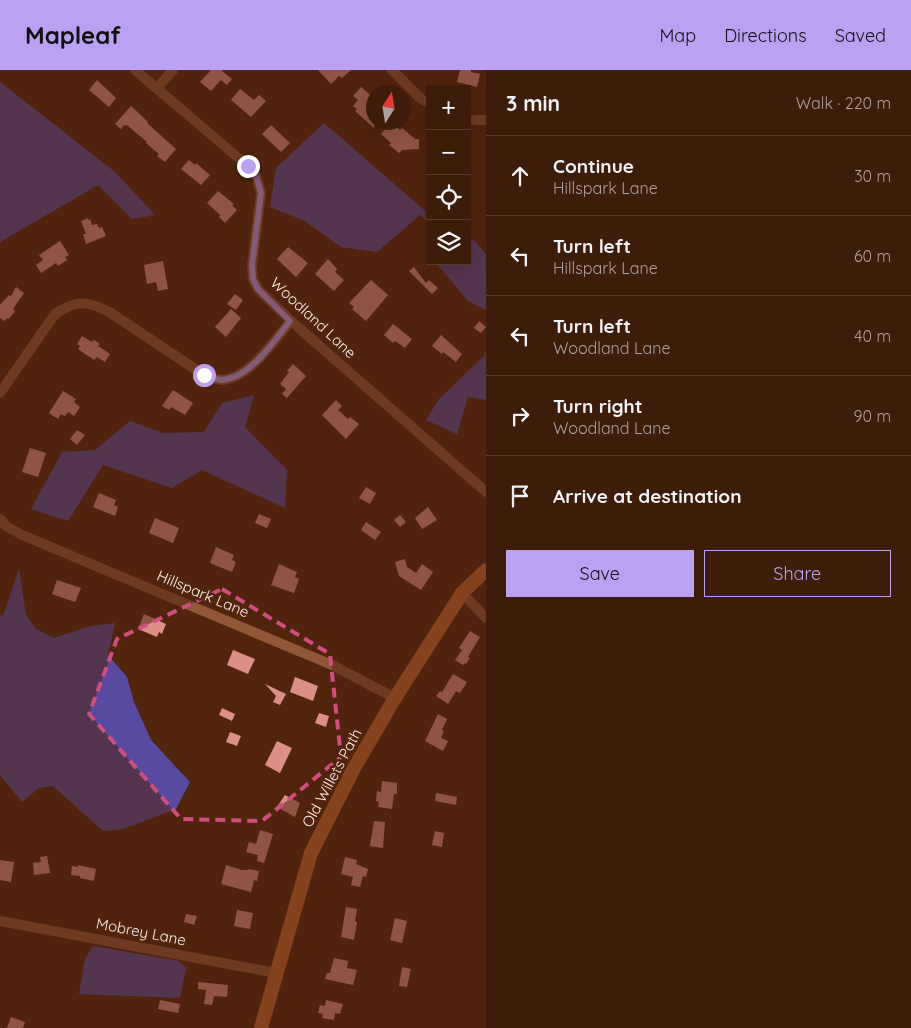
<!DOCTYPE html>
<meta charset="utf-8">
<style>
body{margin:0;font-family:Quicksand,sans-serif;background:#442512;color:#f1f3f6}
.controls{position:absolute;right:15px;top:15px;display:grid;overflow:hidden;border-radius:0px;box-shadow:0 5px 20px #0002}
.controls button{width:45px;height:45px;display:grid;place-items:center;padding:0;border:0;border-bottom:1px solid #563a2a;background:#3d1c09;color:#f1f3f6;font:25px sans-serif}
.compass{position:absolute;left:366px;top:15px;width:45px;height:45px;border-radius:50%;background:#3d1c09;box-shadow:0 5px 20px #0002;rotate:12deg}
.stop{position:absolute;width:15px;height:15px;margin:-11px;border:4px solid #bca0f2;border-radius:50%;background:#fff}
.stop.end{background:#bca0f2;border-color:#fff;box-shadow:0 1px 5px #0008}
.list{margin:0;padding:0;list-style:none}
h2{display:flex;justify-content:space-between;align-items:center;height:65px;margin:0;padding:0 20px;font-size:21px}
h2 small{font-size:16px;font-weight:400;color:#ada19c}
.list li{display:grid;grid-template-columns:32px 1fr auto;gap:15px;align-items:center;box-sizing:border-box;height:80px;padding:0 20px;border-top:1px solid #563a2a}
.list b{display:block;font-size:19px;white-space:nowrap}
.list p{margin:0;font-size:16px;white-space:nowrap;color:#ada19c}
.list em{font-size:16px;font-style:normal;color:#ada19c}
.actions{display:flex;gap:10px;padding:15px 20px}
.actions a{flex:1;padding:11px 0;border:1px solid #bca0f2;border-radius:0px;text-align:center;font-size:18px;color:#bca0f2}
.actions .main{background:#bca0f2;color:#111}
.icon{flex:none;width:28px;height:28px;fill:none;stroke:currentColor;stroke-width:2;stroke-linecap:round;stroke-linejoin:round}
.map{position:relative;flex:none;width:486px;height:958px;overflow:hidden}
header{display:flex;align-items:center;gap:30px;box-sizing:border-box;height:70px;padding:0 25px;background:#bca0f2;color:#111}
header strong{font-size:24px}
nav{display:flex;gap:28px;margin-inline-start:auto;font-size:18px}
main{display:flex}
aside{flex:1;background:#3d1c09}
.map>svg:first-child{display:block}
</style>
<header>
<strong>Mapleaf</strong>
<nav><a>Map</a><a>Directions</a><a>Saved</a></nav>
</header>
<main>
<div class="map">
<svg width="486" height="958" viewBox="0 0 486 958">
<rect width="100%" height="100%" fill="#51250c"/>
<g fill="#574aa0">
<path d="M0 12 115 102 155 145 132 149 98 115 0 172Z"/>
<path d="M324 53 430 145V153L420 145 377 182 341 177 305 151 270 137 276 98Z"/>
<path d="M467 167 473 169 486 184V240L468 231 437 194 439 191H467Z"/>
<path d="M486 279V330L468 327 457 364 426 350 439 329 484 286Z"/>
<path d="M254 325 245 357 287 400 285 438 202 400 172 418 103 395 68 451 31 439 62 382 95 380 130 351 163 363 204 362 222 333Z"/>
<path d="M19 499 26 545 36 559 54 568 91 556 115 553 108 585 127 607 134 632 151 670 190 712 176 739 123 759 103 761 53 716 39 718 22 732 0 705V545L3 546Z"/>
<path d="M93 876 179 891 186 898 180 928 79 924 85 889Z"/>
</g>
<g fill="#db8f86">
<path d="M211 0H221L232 9 227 15 221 10 211 21 200 12Z"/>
<path d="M318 0H351L342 8 339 6 331 14Z"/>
<path d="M460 0H471V2L480 4 477 17 457 12Z"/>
<path d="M97 10 116 28 109 37 89 20Z"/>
<path d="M361 17 374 28V58L355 41 357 39 353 36 358 30 353 26Z"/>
<path d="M240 19 254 30 259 25 266 31 251 47 231 30Z"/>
<path d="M131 36 148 52 147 53 176 79 165 92 157 86 159 84 146 73 147 72 127 55 126 56 124 55 121 59 115 54Z"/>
<path d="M391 52 400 60 402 58 415 69H419V79L402 80 399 83 389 75 391 73 381 64Z"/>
<path d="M271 55 290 73 281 82 262 64Z"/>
<path d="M189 90 195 95 196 93 210 105 201 115 181 99Z"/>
<path d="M218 121 234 134 232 135 237 140 225 153 219 147 220 145 207 133Z"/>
<path d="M88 148V150L90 149 92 155 97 154 99 158 102 157 106 166 86 174 83 164H86L81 151Z"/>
<path d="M60 171 69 185 65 187 67 190 58 196 56 193 41 203 36 195 43 190 39 185Z"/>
<path d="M288 177 308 193 296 207 277 189Z"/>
<path d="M328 189 337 199 335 202 344 210 334 221 315 204Z"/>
<path d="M163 191 168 219 158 221 156 212 147 214 144 195Z"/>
<path d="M414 197 426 213 429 210 438 218 432 224 409 201Z"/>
<path d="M371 210 388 225 366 251 352 239 354 237 349 233Z"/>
<path d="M16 217 24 223 13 239 15 241 9 249 7 248 5 251 0 248V235L9 225 11 226Z"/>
<path d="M235 224 243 230 236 240 227 234Z"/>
<path d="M231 239 241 248 226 267 215 257Z"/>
<path d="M479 251 486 257 481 263 474 258Z"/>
<path d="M393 254 412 269 405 278 395 271 393 273 384 265Z"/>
<path d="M441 265 462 284 456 292 443 282 442 284 432 276Z"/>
<path d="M82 266 92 272 94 270 100 274 98 276 110 284 105 292 97 287 94 290 78 279 80 276 77 274Z"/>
<path d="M293 294 306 306 287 328 282 324 286 319 280 314 289 302 287 301Z"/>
<path d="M173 320 193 333 185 345 171 337 169 340 162 336Z"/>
<path d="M63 321 76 329 74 332 80 337 74 346 68 342 65 346 61 344 58 349 49 343Z"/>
<path d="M336 330 342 336 338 340 348 349 350 347 359 354 346 369 322 345Z"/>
<path d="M77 360 85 365 77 375 70 369Z"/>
<path d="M30 378 46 383 38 407 22 402Z"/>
<path d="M366 417 376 423 370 434 359 428Z"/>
<path d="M99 423 116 430 114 435 118 437 115 446 93 437Z"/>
<path d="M428 437 437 450 422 459 415 448Z"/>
<path d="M259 444 271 449 267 458 255 453Z"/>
<path d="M400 445 406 452 400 457 394 450Z"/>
<path d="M155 448 179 458 173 473 149 463Z"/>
<path d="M366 452 381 462 375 470 361 460Z"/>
<path d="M216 477 234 485 232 490 236 492 232 502 210 493Z"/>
<path d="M405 489 407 497 416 503 422 494 433 502 421 520 399 506 395 492Z"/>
<path d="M279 494 297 502 295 507 299 509 294 523 271 515Z"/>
<path d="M57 510 81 518 75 532 52 524Z"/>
<path d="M144 544 166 554 162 564 159 562 157 567 138 559Z"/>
<path d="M470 561 480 567 468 587 470 588 466 594 465 593 463 595 455 590 462 580 459 578Z"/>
<path d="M233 580 255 589 248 604 227 595Z"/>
<path d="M453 604 467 612 460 623 456 621 448 634 436 626 440 621 442 622Z"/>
<path d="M295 607 318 616 313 631 290 622Z"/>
<path d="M265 614 286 624 280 635 273 632 276 626Z"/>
<path d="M222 638 235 644 232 651 219 645Z"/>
<path d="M319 643 329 646 326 657 315 653Z"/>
<path d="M438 644 447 649 442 660 444 661 441 668 448 671 443 681 425 671Z"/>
<path d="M230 662 241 666 237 676 226 672Z"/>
<path d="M277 671 292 678 280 703 265 695Z"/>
<path d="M382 711 397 713V724H394L392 739 378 737 379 732 376 731 377 721 381 722Z"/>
<path d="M436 723 457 727 456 735 435 731Z"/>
<path d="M285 725 300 733 295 747 277 737Z"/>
<path d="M374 751 385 752 383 778 370 776Z"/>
<path d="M260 760 273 764 264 793 257 791 258 785 246 782 249 772 256 774Z"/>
<path d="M435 761 444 763 442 777 432 775Z"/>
<path d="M47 786 50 803 34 805 33 793 41 792 40 787Z"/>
<path d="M345 787 357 790 356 794 368 799 366 807 363 806 360 817 351 815 353 807 341 804Z"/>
<path d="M0 790 14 792 11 812 0 810Z"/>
<path d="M78 795 96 799 94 811 80 808V806L71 805 72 796 78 797Z"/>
<path d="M226 795 242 800H248L249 799 259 801 257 811 254 810 251 822 221 814Z"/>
<path d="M346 837 357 839 355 851 357 852 354 870 341 867Z"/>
<path d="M237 840 253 843 250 859 234 856Z"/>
<path d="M186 844 197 846 194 855 184 852Z"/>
<path d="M395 848 407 851 402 873 390 870Z"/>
<path d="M334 888 348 891 347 898 357 900 353 915 325 909 327 903H330Z"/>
<path d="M402 897 411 899 407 917 399 916Z"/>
<path d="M198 912 228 915 227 927 214 926 212 935 204 934 206 920 198 919Z"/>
<path d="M160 930 180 934 178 943 158 939Z"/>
<path d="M326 930 343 934 340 944 335 943 334 950 322 948 323 944 318 943 320 935 325 936Z"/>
<path d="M11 947 25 952 23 958H7Z"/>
</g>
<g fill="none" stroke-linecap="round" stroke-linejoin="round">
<g stroke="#915739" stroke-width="10">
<path d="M135 0 248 96 256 106 261 123 252 196 253 209 258 219 291 251 486 422"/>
<path d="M392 0 421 29 430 34"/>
<path d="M157 18 173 0"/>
<path d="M467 50H486"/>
<path d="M0 323 55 244C78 229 89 231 111 243L204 305C210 307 217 310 223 310 251 307 274 270 291 251"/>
<path d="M0 449 6 456 22 465 332 595 395 628"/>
<path d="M462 523 486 548"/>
<path d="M0 851 276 903"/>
</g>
<path stroke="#c56735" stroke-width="14" d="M261 958 311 783 354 698 395 628 462 523 486 500"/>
</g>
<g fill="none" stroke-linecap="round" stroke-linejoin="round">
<path stroke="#bca0f2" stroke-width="6" d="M204 305C210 307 217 310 223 310 251 307 274 271 290 251L258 219 253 209 252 196 261 123 256 106 248 96"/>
</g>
<path d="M0 0H486V958H0ZM222 519 330 584 341 687 262 751 181 749 89 644 117 569Z" fill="#51250c" fill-opacity=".55" fill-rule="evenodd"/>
<path fill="none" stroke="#d04d7e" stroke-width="4" stroke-dasharray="10 6" stroke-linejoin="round" d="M222 519 330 584 341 687 262 751 181 749 89 644 117 569Z"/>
<g text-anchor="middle" stroke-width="5" stroke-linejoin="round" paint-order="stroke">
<g font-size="15" fill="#fcede6" stroke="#51250c">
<text transform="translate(313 248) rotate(43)" y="5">Woodland Lane</text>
<text transform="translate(203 524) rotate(23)" y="5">Hillspark Lane</text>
<text transform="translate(332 708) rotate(-62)" y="5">Old Willets Path</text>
<text transform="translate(141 862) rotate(11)" y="5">Mobrey Lane</text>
</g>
</g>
</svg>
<div class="controls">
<button>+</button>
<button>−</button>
<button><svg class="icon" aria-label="locate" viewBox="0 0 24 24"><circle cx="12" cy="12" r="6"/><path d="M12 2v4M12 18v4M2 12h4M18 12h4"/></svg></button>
<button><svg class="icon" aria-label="layers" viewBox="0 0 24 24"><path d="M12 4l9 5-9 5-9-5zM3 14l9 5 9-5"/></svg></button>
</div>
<svg class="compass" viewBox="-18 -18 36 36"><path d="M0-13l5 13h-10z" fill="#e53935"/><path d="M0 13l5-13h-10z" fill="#ada19c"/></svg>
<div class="stop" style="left:204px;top:305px"></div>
<div class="stop end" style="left:248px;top:96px"></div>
</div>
<aside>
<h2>3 min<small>Walk · 220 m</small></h2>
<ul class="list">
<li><svg class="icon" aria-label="ahead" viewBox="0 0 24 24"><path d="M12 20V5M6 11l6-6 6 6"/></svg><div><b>Continue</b><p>Hillspark Lane</p></div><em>30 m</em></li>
<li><svg class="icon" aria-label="left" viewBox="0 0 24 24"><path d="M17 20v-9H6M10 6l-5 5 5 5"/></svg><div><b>Turn left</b><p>Hillspark Lane</p></div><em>60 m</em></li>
<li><svg class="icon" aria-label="left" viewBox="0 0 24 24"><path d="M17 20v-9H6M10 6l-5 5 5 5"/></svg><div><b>Turn left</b><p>Woodland Lane</p></div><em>40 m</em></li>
<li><svg class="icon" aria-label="right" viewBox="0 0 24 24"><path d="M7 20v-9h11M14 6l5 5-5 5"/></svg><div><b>Turn right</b><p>Woodland Lane</p></div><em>90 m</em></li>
<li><svg class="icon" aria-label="arrive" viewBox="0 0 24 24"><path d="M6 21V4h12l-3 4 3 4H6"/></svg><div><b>Arrive at destination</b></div></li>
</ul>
<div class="actions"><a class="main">Save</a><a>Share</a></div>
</aside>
</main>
